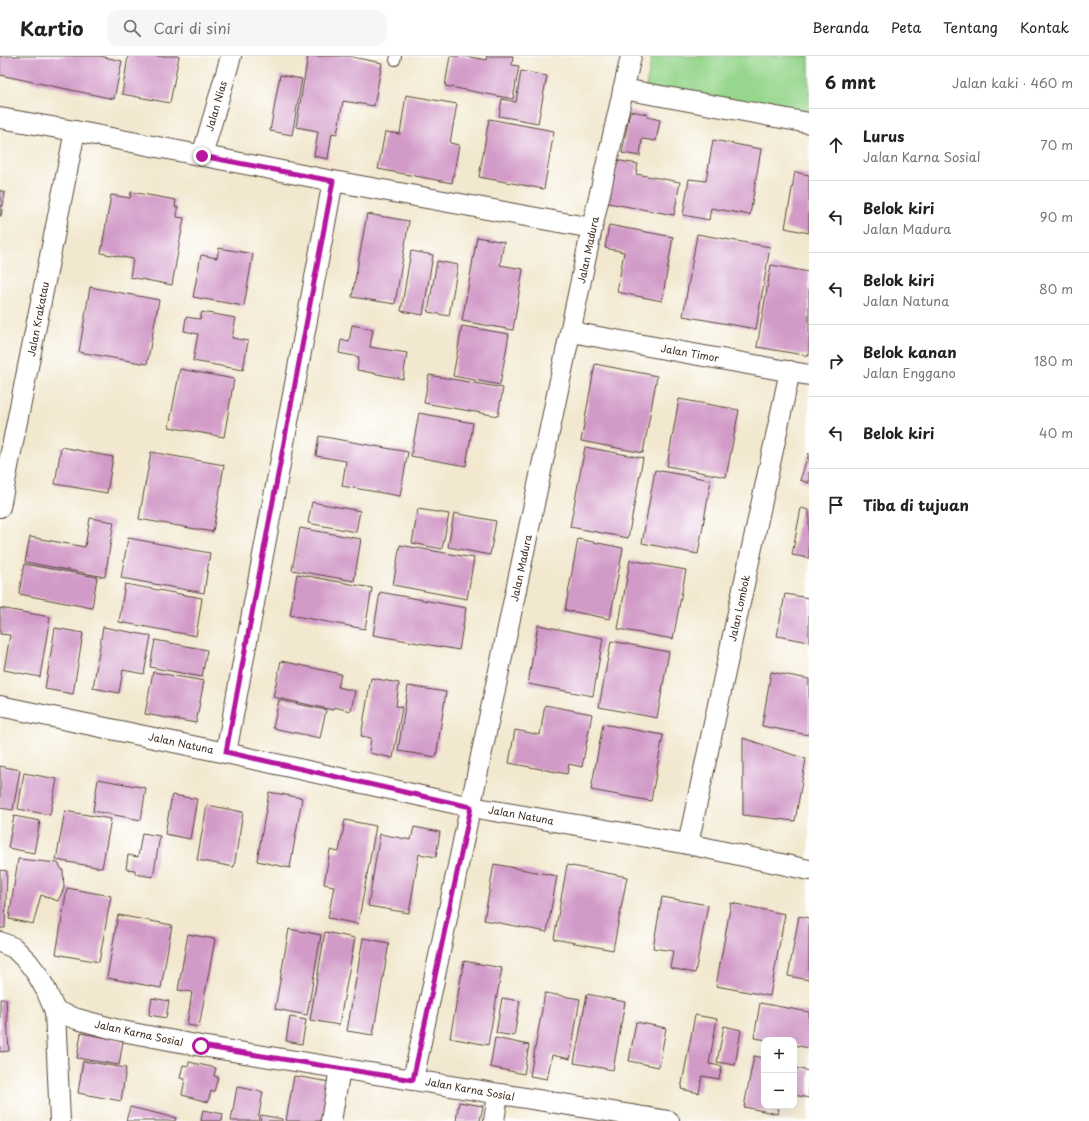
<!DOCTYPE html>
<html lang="id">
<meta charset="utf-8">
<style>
body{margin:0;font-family:"Playpen Sans",sans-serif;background:#f6f6f6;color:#222}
.controls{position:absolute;right:12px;bottom:12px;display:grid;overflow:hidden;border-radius:8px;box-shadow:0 4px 16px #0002}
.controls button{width:36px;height:36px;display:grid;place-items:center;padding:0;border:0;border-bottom:1px solid #e0e0e0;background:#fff;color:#222;font:20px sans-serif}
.stop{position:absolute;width:12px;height:12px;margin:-9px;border:3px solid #b5179e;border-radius:50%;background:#fff}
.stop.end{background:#b5179e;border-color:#fff;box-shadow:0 1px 4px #0008}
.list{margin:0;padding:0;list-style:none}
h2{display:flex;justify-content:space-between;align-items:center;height:52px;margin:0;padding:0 16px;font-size:17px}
h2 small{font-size:13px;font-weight:400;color:#767676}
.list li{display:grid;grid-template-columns:26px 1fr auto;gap:12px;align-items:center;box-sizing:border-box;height:72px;padding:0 16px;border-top:1px solid #e0e0e0}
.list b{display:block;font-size:15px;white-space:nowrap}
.list p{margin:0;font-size:13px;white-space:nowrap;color:#767676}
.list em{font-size:13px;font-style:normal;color:#767676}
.icon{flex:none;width:22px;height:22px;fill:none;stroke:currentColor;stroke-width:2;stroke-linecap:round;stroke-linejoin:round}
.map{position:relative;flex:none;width:809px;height:1065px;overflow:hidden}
header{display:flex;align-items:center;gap:24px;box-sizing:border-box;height:56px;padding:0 20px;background:#fff;border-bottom:1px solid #e0e0e0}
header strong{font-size:19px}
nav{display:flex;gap:22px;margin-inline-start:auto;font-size:14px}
.search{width:280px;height:36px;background:#f6f6f6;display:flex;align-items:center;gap:10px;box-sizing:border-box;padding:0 14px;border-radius:12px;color:#767676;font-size:15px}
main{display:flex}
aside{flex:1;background:#fff}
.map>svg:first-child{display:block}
</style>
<header>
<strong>Kartio</strong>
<div class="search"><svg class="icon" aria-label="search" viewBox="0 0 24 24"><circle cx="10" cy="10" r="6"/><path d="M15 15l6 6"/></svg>Cari di sini</div>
<nav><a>Beranda</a><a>Peta</a><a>Tentang</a><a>Kontak</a></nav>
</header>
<main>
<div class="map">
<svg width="809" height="1065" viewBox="0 0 809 1065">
<rect width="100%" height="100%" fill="#fff"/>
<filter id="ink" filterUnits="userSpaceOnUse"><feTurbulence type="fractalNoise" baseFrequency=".025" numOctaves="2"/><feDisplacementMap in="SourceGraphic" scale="8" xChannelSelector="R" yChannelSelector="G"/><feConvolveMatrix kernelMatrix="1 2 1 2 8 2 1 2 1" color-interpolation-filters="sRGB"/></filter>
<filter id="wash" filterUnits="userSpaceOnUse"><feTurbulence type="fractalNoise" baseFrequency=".012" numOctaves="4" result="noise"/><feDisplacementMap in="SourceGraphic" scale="16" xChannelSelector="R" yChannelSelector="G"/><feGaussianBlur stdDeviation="0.9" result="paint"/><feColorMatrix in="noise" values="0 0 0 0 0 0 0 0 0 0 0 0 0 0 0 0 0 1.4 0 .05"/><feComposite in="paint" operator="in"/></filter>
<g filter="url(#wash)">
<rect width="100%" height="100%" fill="#f2e8cf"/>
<path fill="#97d78d" stroke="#698056" d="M652 0H809V64L646 31Z"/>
<g id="blocks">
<g fill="#d29ac7">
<path d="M0 0H100L122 5 114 43 0 19Z"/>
<path d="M128 0H179L170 47 122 38Z"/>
<path d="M308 0H352V1L382 7 374 50 343 45 337 78 332 77 328 103 314 100 318 75 296 71Z"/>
<path d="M450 0H464L486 4 487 0H513L512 9 519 10 513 43 445 30Z"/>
<path d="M521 15 547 20 538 67 499 60 502 43 516 46Z"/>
<path d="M280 19 302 23 292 79 270 75Z"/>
<path d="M406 39 457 48 450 87 459 89 452 127 378 113 385 76 400 78Z"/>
<path d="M630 55 647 58V61L660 64 656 85 642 83 640 100 622 97Z"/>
<path d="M489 63 554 75 544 133 479 121Z"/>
<path d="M713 84 761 93 750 159 711 152 709 164 683 159 689 123 706 125Z"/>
<path d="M615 104 638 108 636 118 680 126 674 159 608 147Z"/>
<path d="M795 116 809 119V177L785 172Z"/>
<path d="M0 134 5 137 1 160H0Z"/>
<path d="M131 136 176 144 175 151H178L177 161 184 162 172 229 130 221 133 203 101 197 111 139 130 142Z"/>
<path d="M367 158 409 165 395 248 352 241Z"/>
<path d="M609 169 673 181 662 245 617 236 624 196 605 192Z"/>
<path d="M697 178 770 191 756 273 683 260Z"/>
<path d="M477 181 504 186 500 209 523 213 513 274 462 265Z"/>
<path d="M219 192 253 198 244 250 193 241 201 199 217 202Z"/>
<path d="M411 195 433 199 423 259 401 255Z"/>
<path d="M437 205 458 209 449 260 428 256Z"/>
<path d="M771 209 809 216V300L757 291Z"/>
<path d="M90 231 159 244 147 308 79 296Z"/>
<path d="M202 256 236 262 232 282 248 285 243 314 193 305 198 278 184 275 186 261 200 263Z"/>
<path d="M352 269 373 273 370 291 407 297 403 323 357 314 359 301 339 297 341 284 349 286Z"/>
<path d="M462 270 509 278 500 329 453 320Z"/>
<path d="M595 308 657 320 643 397 581 385Z"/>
<path d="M180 313 234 323 224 381 169 371Z"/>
<path d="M429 319 503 332 498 360 424 347Z"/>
<path d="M679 343 739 354 726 421 667 410Z"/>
<path d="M419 357 473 367 466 410 411 400Z"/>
<path d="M319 380 408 396 400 440 342 430 346 405 316 400Z"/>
<path d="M61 391 113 401 107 437 55 428Z"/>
<path d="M585 391 643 402 628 482 570 471Z"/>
<path d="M151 396 224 409 213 476 139 463Z"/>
<path d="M809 397V427L800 424Z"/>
<path d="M655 414 711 424 698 498 642 487Z"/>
<path d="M312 446 360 455 356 476 308 467Z"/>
<path d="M801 452 809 454V502L792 499Z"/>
<path d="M418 453 449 458 442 493 412 487Z"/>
<path d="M454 457 496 465 490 499 448 491Z"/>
<path d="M90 462 114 466 105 521 25 506 30 481 85 491Z"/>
<path d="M300 472 361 483 354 525 292 514Z"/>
<path d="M128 482 210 497 204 537 121 522Z"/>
<path d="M578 483 623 492 610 563 565 554Z"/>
<path d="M400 489 474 502 467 543 393 529Z"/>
<path d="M630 504 686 514 673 583 618 573Z"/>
<path d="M24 508 97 521 92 552 19 538Z"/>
<path d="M297 518 372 532 365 573 290 559Z"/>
<path d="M125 528 202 542 196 580 119 566Z"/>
<path d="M380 536 466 552 459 594 373 579Z"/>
<path d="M785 538 809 542V586L777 580Z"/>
<path d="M0 552 50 561 40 621 4 614 10 579 0 578Z"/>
<path d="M538 569 603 582 593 640 528 628Z"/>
<path d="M103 571 151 580 144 618 123 614 119 637 93 632Z"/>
<path d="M55 572 83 577 73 638 45 633Z"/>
<path d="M155 584 207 594 202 621 150 611Z"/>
<path d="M611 585 669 596 657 662 599 651Z"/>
<path d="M281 605 341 618 338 631 355 635 351 655 334 651 333 654 273 641Z"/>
<path d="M153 616 204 625 196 667 145 658Z"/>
<path d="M771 616 809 623V679L762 670Z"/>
<path d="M371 622 399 627 396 650 402 651 393 702 369 697 371 682 361 680Z"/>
<path d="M408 630 446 636 436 701 398 695Z"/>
<path d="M279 644 326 654 320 682 273 672Z"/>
<path d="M545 649 592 658 582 711 569 708 567 718 509 707 515 674 540 679Z"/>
<path d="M603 668 663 679 651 745 591 734Z"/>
<path d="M743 682 806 703 795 765 743 759Z"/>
<path d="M0 710 20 714 13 754 0 752Z"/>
<path d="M24 717 57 723 50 759 18 753Z"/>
<path d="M98 723 146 732 141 764 93 755Z"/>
<path d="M269 736 302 742 290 812 257 805Z"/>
<path d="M172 739 197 743 190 783 165 778Z"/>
<path d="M207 749 243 756 234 811 197 804Z"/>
<path d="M65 755 111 763 102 812 56 804Z"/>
<path d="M14 760 40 765 34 797 8 792Z"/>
<path d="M345 764 376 770 358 868 328 862 334 830 324 828 330 794 339 796Z"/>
<path d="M414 771 440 776 436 801 419 798 409 857 368 850 380 778 411 784Z"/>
<path d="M142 777 160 780 153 821 135 818V814L126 813 128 799 138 801Z"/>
<path d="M18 803 58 807 63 815 64 832 58 845 41 839 33 868 9 863Z"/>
<path d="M494 808 557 820 547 876 484 864Z"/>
<path d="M567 809 627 821 613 894 554 883Z"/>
<path d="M0 814 7 815 5 872H0Z"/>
<path d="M67 832 111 840 99 906 56 898Z"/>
<path d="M662 841 708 849 695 917 670 912 673 895 653 892Z"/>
<path d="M731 847 785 858 770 940 716 930Z"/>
<path d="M118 859 172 869 161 932 107 922Z"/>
<path d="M799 860 809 862V924L788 920Z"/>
<path d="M289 873 321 879 307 959 275 953Z"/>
<path d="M325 876 355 882 339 969 310 964Z"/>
<path d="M188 878 215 883 199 971 187 969 192 936 178 934Z"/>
<path d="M363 882 389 887 373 979 347 975Z"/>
<path d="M464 905 502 912 488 989 450 982Z"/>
<path d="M545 937 580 943 570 1003 552 999 547 1023 530 1020Z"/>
<path d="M587 938 625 946 613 1014 574 1007Z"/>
<path d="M152 942 169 945 166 962 149 959Z"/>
<path d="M502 942 520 945 514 980 496 977Z"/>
<path d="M0 943H6L9 995 0 996Z"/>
<path d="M760 947 809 956V992L794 989V984H767L754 982Z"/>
<path d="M695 959 717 963 709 1008 722 1010 719 1023 702 1020 699 1037 681 1033Z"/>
<path d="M290 961 306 964 302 988 286 985Z"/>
<path d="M636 966 666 972 659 1011 629 1005Z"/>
<path d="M724 970 741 974 735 1009 717 1006Z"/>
<path d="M81 977 123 985 119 1009 77 1002Z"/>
<path d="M495 982 529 989 524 1018 490 1011Z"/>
<path d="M754 1000 764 1002V1050H779L778 1058 744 1051Z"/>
<path d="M83 1005 126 1012 121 1045 78 1037Z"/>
<path d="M189 1006 216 1012 214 1020 218 1021 214 1036 211 1035 208 1046 182 1039 185 1023 180 1022 183 1009 188 1010Z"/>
<path d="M796 1012 809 1015V1042L794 1039V1021Z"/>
<path d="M294 1020 330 1026 324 1065H286Z"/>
<path d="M237 1031 263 1036 258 1065H231Z"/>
<path d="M459 1046 483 1050 480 1065H456Z"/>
<path d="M130 1051 176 1062 175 1065H126Z"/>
<path d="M203 1054 223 1058 222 1065H201Z"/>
<path d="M261 1059 282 1063V1065H260Z"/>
</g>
</g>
</g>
<g filter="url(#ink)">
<use href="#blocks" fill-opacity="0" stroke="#564639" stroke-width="1"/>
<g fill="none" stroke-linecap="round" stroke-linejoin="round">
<defs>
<path id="service" d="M395 4 396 0"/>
<g id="minor">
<path d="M623 33 809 67"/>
<path d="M0 62 75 75 333 125 592 172"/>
<path d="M202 100 231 0"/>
<path d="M571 276 809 319"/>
<path d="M0 451 75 75"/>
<path d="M0 650 226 697 471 751 688 788 809 814"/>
<path d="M226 697 333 125"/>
<path d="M688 788 790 315"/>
<path d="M0 886 14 892 28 906 37 918 46 934 55 955 60 1065"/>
<path d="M55 955 77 963 122 975 201 990 669 1065"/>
<path d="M413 1024 592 172 631 0"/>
<path d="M331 1065 340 1013"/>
<path d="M494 1065 498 1038"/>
</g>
</defs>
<use href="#service" stroke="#564639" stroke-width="12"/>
<use href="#minor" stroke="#564639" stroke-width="22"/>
<use href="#service" stroke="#fff" stroke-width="10"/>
<use href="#minor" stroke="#fff" stroke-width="20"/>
</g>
</g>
<g fill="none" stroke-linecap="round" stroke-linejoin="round" filter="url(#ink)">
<path stroke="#b5179e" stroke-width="5" d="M201 990 413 1024 471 751 226 696 333 125 202 100"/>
</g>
<g text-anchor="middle" stroke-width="3" stroke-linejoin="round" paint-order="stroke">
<g font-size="10" fill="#3b2a1e" stroke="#fff">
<text transform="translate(216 50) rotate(-74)" y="4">Jalan Nias</text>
<text transform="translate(588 194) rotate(-78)" y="4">Jalan Madura</text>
<text transform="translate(38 263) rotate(-79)" y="4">Jalan Krakatau</text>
<text transform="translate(690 297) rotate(10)" y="4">Jalan Timor</text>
<text transform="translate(521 512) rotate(-78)" y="4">Jalan Madura</text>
<text transform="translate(739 552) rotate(-78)" y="4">Jalan Lombok</text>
<text transform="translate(181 687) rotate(12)" y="4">Jalan Natuna</text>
<text transform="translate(521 759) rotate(10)" y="4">Jalan Natuna</text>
<text transform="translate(139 977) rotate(12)" y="4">Jalan Karna Sosial</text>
<text transform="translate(470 1033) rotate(10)" y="4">Jalan Karna Sosial</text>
</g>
</g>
</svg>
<div class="controls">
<button>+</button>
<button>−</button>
</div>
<div class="stop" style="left:201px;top:990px"></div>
<div class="stop end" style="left:202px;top:100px"></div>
</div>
<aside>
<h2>6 mnt<small>Jalan kaki · 460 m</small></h2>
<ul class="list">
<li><svg class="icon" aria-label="ahead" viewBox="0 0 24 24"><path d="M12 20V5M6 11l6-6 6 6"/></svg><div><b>Lurus</b><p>Jalan Karna Sosial</p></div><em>70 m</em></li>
<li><svg class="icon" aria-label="left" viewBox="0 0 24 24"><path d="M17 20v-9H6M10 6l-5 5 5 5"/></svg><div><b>Belok kiri</b><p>Jalan Madura</p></div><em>90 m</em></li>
<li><svg class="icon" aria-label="left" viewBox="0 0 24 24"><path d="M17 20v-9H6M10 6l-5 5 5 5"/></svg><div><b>Belok kiri</b><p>Jalan Natuna</p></div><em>80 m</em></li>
<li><svg class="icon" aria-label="right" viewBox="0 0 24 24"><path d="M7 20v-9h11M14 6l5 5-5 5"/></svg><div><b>Belok kanan</b><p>Jalan Enggano</p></div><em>180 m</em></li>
<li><svg class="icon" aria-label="left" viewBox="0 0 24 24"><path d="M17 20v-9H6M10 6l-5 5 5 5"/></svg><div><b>Belok kiri</b></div><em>40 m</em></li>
<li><svg class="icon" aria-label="arrive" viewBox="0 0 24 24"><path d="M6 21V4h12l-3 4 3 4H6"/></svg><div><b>Tiba di tujuan</b></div></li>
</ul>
</aside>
</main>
